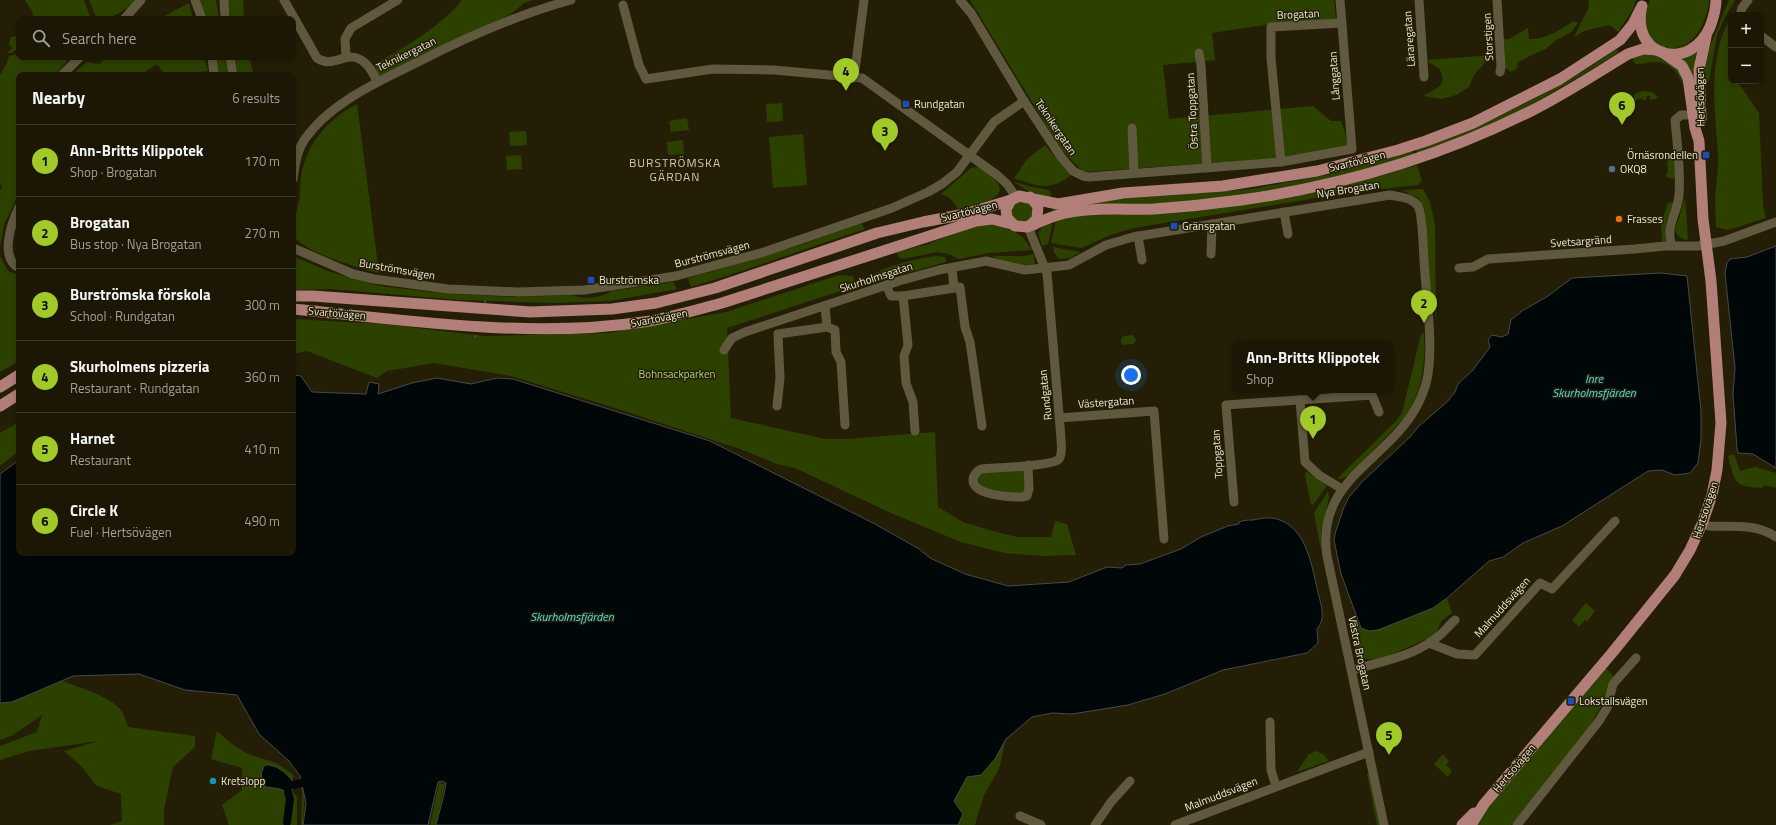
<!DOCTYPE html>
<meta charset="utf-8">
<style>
body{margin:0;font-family:"Titillium Web",sans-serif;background:#251f0e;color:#f1f3f6}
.controls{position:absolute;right:12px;top:12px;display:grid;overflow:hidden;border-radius:8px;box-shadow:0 2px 6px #0003}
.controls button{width:36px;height:36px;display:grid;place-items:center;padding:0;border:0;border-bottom:1px solid #3a3526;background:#1c1604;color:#f1f3f6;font:20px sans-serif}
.you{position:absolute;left:1131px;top:375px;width:14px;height:14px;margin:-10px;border:3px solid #fff;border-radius:50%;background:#1a73e8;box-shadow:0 0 0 6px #1a73e833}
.badge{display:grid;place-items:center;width:26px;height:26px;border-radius:50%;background:#a1c92a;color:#111;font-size:13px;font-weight:700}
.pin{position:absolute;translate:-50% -33px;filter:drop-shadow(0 1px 2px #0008)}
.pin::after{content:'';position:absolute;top:21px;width:14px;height:12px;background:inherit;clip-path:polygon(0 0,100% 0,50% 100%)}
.popup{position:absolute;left:1232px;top:341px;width:162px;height:52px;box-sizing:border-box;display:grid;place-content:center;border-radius:8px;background:#1c1604;filter:drop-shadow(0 1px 3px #0005);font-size:13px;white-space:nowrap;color:#a09f9a}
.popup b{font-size:15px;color:#f1f3f6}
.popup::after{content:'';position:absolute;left:50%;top:100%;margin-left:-8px;border:8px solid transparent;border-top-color:#1c1604}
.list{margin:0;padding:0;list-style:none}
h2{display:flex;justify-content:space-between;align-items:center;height:52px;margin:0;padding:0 16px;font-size:17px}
h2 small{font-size:13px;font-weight:400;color:#a09f9a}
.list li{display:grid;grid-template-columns:26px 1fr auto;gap:12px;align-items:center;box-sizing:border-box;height:72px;padding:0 16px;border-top:1px solid #3a3526}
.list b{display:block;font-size:15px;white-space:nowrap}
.list p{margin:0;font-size:13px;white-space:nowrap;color:#a09f9a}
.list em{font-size:13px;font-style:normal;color:#a09f9a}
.icon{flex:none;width:22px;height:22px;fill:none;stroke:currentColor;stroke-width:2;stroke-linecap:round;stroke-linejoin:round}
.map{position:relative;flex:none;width:1776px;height:825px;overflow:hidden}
.search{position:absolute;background:#1c1604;box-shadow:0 2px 6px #0003;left:16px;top:16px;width:280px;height:44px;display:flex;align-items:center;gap:10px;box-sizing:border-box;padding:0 14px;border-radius:8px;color:#a09f9a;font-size:15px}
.panel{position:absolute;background:#1c1604;box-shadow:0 2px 6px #0003;left:16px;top:72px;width:280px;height:484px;border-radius:8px}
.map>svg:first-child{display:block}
</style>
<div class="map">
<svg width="1776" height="825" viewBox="0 0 1776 825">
<rect width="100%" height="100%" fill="#251e06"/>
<g fill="#2c4100">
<path d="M25 0H84L91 19H31L33 13Z"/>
<path d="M89 0H135C126 11 111 19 97 19Z"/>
<path d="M199 0H216L219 19H204Z"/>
<path d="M228 0H243L244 19H230Z"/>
<path d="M462 0H533L524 3 511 14 377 81 370 68C402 47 437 31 462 0Z"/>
<path d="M970 0H1334L1336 20 1271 24 1212 33 1215 60 1163 65 1169 119 1313 106 1331 121H1341L1351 149 1284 158 1083 172 1060 148Z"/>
<path d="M1589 0H1636L1633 9 1618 32 1610 25 1584 31 1574 37 1588 9Z"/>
<path d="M1650 0H1709V3C1697 75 1627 52 1650 0Z"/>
<path d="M1729 0H1735L1725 17 1717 35 1709 81 1706 82 1705 61 1707 53Z"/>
<path d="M189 3 193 19H159Z"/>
<path d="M1731 17V81H1737L1759 113 1763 205 1766 218 1728 230 1716 227C1716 217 1715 208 1715 199 1716 184 1719 168 1718 153 1715 109 1707 57 1731 17Z"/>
<path d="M1574 21 1578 23 1571 32 1556 40 1547 48 1518 62 1517 69 1510 72 1505 67 1504 39H1509L1528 28 1529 39C1545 40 1561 29 1574 21Z"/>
<path d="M19 36V45L17 50 14 51 12 53H7L12 48 9 43 11 37Z"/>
<path d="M1616 49 1619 52 1607 60 1533 104 1499 121 1418 154 1416 150C1485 124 1556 93 1616 49Z"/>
<path d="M1696 53 1695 83 1680 59Z"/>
<path d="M19 54V57H70L55 75H19V193L4 225 0 247V191L2 187 0 184V75L7 63 9 56Z"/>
<path d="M1492 55 1474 75 1469 87 1456 95 1442 99 1423 96C1437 88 1449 86 1439 68L1428 62V60Z"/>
<path d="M1640 55C1653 54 1673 58 1680 70 1683 73 1683 80 1684 85 1681 81 1679 76 1676 72 1662 56 1651 64 1635 64L1632 57Z"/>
<path d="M107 57H204L208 71 186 75H165L157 64 140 75H72L87 62 99 64Z"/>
<path d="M214 57H225L228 75H218Z"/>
<path d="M235 57H249L254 75H238Z"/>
<path d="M1643 91 1652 92 1659 98 1650 100V96H1647L1646 100H1643L1642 98 1634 101V94Z"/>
<path d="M782 103 783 121 767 122 766 104Z"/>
<path d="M357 104 379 273C360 268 300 252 293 234 293 222 297 212 299 201 300 192 300 184 301 176 307 143 328 119 357 104Z"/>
<path d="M687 118 689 130 671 132 669 121Z"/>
<path d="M526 131 527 145 510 146 509 132Z"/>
<path d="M803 134 807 185 773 188 769 137Z"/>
<path d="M683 140 684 154 668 155 667 142Z"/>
<path d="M1045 145 1071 175C1049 192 1039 186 1014 178L1028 158Z"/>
<path d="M1413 151 1414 155C1353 176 1289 189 1225 198 1168 205 1110 208 1053 213L1052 207 1116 199 1251 189 1332 174Z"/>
<path d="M1667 154 1675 156 1676 177 1673 179 1666 177V173H1668L1667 157 1665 156Z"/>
<path d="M521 155 522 169 507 170 506 156Z"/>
<path d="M1417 165 1422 181 1418 185 1353 192 1134 228 1110 235 1082 248 1051 243 1055 226V219L1078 216C1129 214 1181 212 1232 206 1295 199 1357 184 1417 165Z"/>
<path d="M978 167C1023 193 989 204 958 209L950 198 941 194 971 168Z"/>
<path d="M1012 181 1032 187 1049 190 1051 194 1050 198 1026 190Z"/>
<path d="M1423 189 1430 202 1435 225 1436 322 1434 304 1431 300 1424 208 1418 198 1402 190Z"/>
<path d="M1685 198 1688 239 1685 240 1678 236 1675 230Z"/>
<circle cx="1022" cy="212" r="11"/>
<path d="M1668 203 1672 202 1673 204 1666 222 1665 241 1662 242 1661 224Z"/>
<path d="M1051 221 1052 226 1048 244 1042 246 1038 233 1043 226Z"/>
<path d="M861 223 865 229 730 275 691 287 688 278 797 246Z"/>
<path d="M991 224C1010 228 1022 233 1032 250L988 253 959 259 949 254 937 252 902 259 898 257 897 252 928 244 974 226Z"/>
<path d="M1053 247 1080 252 1071 258 1059 259 1054 253Z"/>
<path d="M1034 254 1035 263C1024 270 1003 261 992 256H1024Z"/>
<path d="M0 256 8 271 19 275V361L0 372Z"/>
<path d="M293 256 328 271 380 286 450 294 514 297 572 295C583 300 602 298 611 291L673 282 677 289 610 301 555 303 458 300 331 289 293 290Z"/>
<path d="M937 256 945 257 946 262 865 285V282C875 267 919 258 937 256Z"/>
<path d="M839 275 853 276 856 286 727 328 731 418 825 439H847L935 432 938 507 963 522 993 531 1017 537H1051L1055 521 1067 524 1076 555 1043 556 1004 553 961 542 893 514 795 468 777 464 740 449 615 408 511 376 434 363 387 371 377 378 307 351 293 354V319L383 324 485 336 609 333 726 312Z"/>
<path d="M1424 333C1426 363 1422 388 1408 414L1349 475 1341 479H1337L1396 421 1402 413 1421 334Z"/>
<path d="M1133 335 1136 341 1133 344 1123 345 1121 343V338L1124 336Z"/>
<path d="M19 422V451L0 466V433Z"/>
<path d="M1734 454 1740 471 1755 467 1776 473V488L1765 485 1762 488C1734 486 1735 484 1728 456Z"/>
<path d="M1028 465 1025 495 978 489 977 472Z"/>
<path d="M1306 471 1327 486 1313 505H1311L1305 475Z"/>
<path d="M1328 491 1329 498 1321 532V550L1314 513Z"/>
<path d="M1447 598 1452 613 1441 621 1435 636C1418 641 1381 663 1365 659 1363 658 1360 655 1357 653L1350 622 1356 618 1361 628 1378 630 1433 608Z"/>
<path d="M1586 603 1595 611 1587 622 1585 620 1579 627 1572 620Z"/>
<path d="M1605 667 1617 680 1589 727 1511 825H1475L1478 819Z"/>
<path d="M63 681C81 689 103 693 119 708 123 712 126 721 128 727L195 736V747L173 767 164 809V825H110L122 821 121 794 97 786 82 767 64 751 98 741 29 751 0 760V746L37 732 42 715 13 735 0 740V703L12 702Z"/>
<path d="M217 731C226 739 236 748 247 753 267 762 276 759 294 776L292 780 282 770 265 765C258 776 263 780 270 788L280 789 287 792 292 791 297 797V825H229L222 805 242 790V768L211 759Z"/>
<path d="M1006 739 999 769 984 795 975 825H958L963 814 954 801 967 777 995 759Z"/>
<path d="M1315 751 1323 754 1329 761 1297 772 1308 755Z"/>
<path d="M1443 754 1449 761 1446 765 1452 771 1448 777 1434 764Z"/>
<path d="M1367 774H1369L1379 825H1377Z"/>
<path d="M300 783H302C306 798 303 810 303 825H301L302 792Z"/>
<path d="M439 783 445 784 436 825H430Z"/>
<path d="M1223 789 1231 791 1234 796 1214 803 1213 799 1219 791Z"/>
</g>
<g fill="#000709" stroke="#474a48">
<path d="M1776 246V468L1753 454 1738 453 1737 449 1733 394 1735 368 1725 273 1727 263 1730 259 1747 257Z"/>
<path d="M1661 273 1687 276 1701 411V439L1698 463 1690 473 1675 475 1662 470 1648 471 1562 526 1523 543 1503 557 1489 561 1447 598 1433 608 1378 630 1369 631 1361 628 1341 574 1334 540 1335 534 1344 507 1349 497 1362 482 1410 437 1419 426 1447 402 1455 392 1458 384 1473 370 1490 347 1488 340 1492 335 1502 337 1508 334 1511 320 1522 311 1548 296 1572 278Z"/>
<path d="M293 375 301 376 312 392 366 394 369 382 379 384 378 394 412 383 437 378 471 384 497 378 513 379 710 441 875 524 919 549 930 558 965 574 1008 586 1069 582 1107 567 1122 568 1126 565 1140 564 1181 549 1201 537 1228 526 1239 524V522C1244 520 1248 520 1253 520 1259 519 1266 517 1272 518 1305 523 1311 562 1317 588 1320 602 1327 618 1317 629L1318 643 1307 653 1223 670 1165 694 1128 705 1072 714 1052 713 1032 717 1006 739 995 759 981 775 967 777 954 801 963 814 958 825H436C438 817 446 789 446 783L442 781 438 782 428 825H303L306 803 300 776 289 761 259 734 237 695 185 690 139 674 73 676 12 702 0 703V474L19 460V553H293Z"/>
<path d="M265 765C276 764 285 772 292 780V791L287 792 280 789 266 787C260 780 260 772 265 765Z"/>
</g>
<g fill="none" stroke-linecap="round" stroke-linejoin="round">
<g stroke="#474a48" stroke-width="2">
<path d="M485 302V301"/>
<path d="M475 337 476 336"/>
</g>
<g stroke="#000709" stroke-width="8">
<path d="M293 785 302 783"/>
<path d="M287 822 290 799 288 792"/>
</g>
<g stroke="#605940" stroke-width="9">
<path d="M195 0 202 19"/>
<path d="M224 0 225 19"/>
<path d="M284 0 317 58C334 70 348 47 365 63 370 67 374 75 377 81"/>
<path d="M960 0 971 13 1024 101 1061 157 1073 171 1083 176 1089 177 1281 162 1352 149 1340 0"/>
<path d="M1419 0 1424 77"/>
<path d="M1497 0 1501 67 1500 72"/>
<path d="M623 5 639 65 646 79 713 69 774 70 862 78 997 175 1007 184 1016 197"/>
<path d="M1740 15 1742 8 1748 0"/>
<path d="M124 19 141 0"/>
<path d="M1761 36 1776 47"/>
<path d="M1199 53 1201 65 1207 168"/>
<path d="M346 56 345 39 351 28 398 0"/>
<path d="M212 57 214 75"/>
<path d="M230 57 233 75"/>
<path d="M62 75 80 57"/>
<path d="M854 78 864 0"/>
<path d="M1132 128 1134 173"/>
<path d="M1281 162 1271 58V27L1342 23"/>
<path d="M293 179C295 165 297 150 305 139 331 101 383 80 422 60 469 36 520 14 571 0"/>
<path d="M19 207C10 226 0 258 19 268"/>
<path d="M1284 212 1288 234"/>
<path d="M1028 227 1047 273 1061 438C1061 444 1063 454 1059 459 1053 466 993 468 981 469 977 471 974 474 973 479 972 496 1011 497 1022 497L1027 496 1029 489 1028 465"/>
<path d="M1138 236 1142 260"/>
<path d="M1672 246C1665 225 1677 215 1679 195 1681 170 1677 144 1675 120L1681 115H1693"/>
<path d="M293 248 353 274 374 279 448 289 518 292 584 290 676 276 764 252 892 208 928 192 942 184 957 172 994 122 1024 101"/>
<path d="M1211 254 1212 224"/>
<path d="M1459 268 1473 267 1488 259 1635 249 1665 246H1698L1724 241 1776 222"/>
<path d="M886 285 891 296H903L908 345 904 356 906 383 913 402 915 431"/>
<path d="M954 288 960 287 965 327 970 342 982 426"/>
<path d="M903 296 954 288 952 268"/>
<path d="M825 306 827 327 835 330 836 352 841 362 845 425"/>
<path d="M724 350 732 338 745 332 899 281 939 270 986 261 1025 270 1069 265 1106 245 1133 237 1390 195C1399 197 1412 197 1418 206 1423 215 1423 249 1424 260 1426 295 1432 332 1429 366 1428 379 1424 392 1418 404 1389 461 1315 479 1327 556L1384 825"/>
<path d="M1300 400 1305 462 1319 475 1342 489"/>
<path d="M777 406 780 378 778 334 827 327"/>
<path d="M1059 418 1154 411 1164 539"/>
<path d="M1234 502 1226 405 1372 395 1379 412"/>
<path d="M1702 524 1709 526C1732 527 1756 523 1776 537"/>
<path d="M1429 643 1457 654 1475 655 1540 583 1552 589 1615 521"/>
<path d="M1352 670C1380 662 1411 657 1435 639 1443 634 1448 626 1455 620"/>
<path d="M1270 722 1271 770 1276 786"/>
<path d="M1020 816 1041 825"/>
<path d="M1095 825 1111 802 1130 781"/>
<path d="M1175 825 1369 752"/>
<path d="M1517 825 1599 721 1607 708 1613 684 1636 658"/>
</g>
<g stroke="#b27e79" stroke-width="11">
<path d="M1641 10C1633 59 1691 71 1710 27 1713 19 1716 9 1716 0"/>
<path d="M1701 119 1699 69 1706 37"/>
<path d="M1030 197 1038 206 1037 219 1028 227 1015 226 1007 218 1006 209 1011 200 1019 196 1058 204 1123 193 1223 186 1317 171 1398 150 1426 141 1473 123 1560 79 1620 40 1633 24 1642 6"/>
<path d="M1033 225C1043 220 1054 216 1065 213 1094 207 1124 210 1154 209 1183 207 1212 204 1241 200 1342 186 1436 158 1527 113 1562 96 1595 74 1628 54L1643 49 1657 50"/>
<path d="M293 296H313L530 312 612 309 656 303 715 288 877 233 923 222 965 214 1011 200"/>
<path d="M293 309C406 320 530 339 643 322 670 318 696 310 722 303L976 221 992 219 1012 224"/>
<path d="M0 387 19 375"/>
<path d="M0 406 19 394"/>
<path d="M1462 825 1474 813"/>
<path d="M1471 825 1484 804 1612 653 1675 575 1690 550 1702 524 1712 495 1717 470 1721 423 1711 281 1703 219 1699 141 1695 128 1688 78 1682 66 1662 52"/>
</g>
</g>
<g fill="#1a4fb4" stroke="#251e06" stroke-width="1.5">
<rect x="902" y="100" width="8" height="8" rx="2"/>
<rect x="1702" y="151" width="8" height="8" rx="2"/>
<rect x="1170" y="222" width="8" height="8" rx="2"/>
<rect x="587" y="276" width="8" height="8" rx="2"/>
<rect x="1567" y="697" width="8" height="8" rx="2"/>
</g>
<circle fill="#5c6f8a" stroke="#251e06" stroke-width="1.5" cx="1612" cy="169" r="4"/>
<circle fill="#e8710a" stroke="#251e06" stroke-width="1.5" cx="1619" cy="219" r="4"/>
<circle fill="#0f9aa8" stroke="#251e06" stroke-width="1.5" cx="213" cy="781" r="4"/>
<g text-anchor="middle" stroke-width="3" stroke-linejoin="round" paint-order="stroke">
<g font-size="11" fill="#ece8da" stroke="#251e06">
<text transform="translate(1298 14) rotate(-3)" y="4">Brogatan</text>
<text transform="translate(1488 37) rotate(-93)" y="4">Storstigen</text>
<text transform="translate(1409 39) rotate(-94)" y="4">Läraregatan</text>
<text transform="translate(406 54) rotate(-26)" y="4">Teknikergatan</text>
<text transform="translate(1334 76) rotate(-94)" y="4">Långgatan</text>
<text transform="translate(1700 97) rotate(-91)" y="4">Hertsövägen</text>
<text transform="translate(1192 111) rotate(-93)" y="4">Östra Toppgatan</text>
<text transform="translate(1056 127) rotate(56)" y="4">Teknikergatan</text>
<text transform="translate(1357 161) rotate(-14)" y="4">Svartövägen</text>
<text transform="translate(1348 189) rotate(-9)" y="4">Nya Brogatan</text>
<text transform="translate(969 211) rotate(-14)" y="4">Svartövägen</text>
<text transform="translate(1581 241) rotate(-4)" y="4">Svetsargränd</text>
<text transform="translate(712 254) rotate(-15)" y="4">Burströmsvägen</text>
<text transform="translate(397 269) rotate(10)" y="4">Burströmsvägen</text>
<text transform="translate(876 277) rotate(-18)" y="4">Skurholmsgatan</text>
<text transform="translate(337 313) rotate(5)" y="4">Svartövägen</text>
<text transform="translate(659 318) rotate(-11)" y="4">Svartövägen</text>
<text transform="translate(1045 395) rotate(-96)" y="4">Rundgatan</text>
<text transform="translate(1106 402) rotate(-4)" y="4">Västergatan</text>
<text transform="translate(1217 454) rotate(-94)" y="4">Toppgatan</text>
<text transform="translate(1705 510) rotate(-72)" y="4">Hertsövägen</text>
<text transform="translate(1502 607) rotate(-48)" y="4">Malmuddsvägen</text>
<text transform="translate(1360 653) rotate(78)" y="4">Västra Brogatan</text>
<text transform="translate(1514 768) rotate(-50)" y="4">Hertsövägen</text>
<text transform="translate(1221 794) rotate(-21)" y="4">Malmuddsvägen</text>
</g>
<g font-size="11" fill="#ece8da" stroke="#251e06" text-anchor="start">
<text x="914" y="108">Rundgatan</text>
<text x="1698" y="159" text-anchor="end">Örnäsrondellen</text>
<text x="1620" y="173">OKQ8</text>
<text x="1627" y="223">Frasses</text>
<text x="1182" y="230">Gränsgatan</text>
<text x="599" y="284">Burströmska</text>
<text x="1579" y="705">Lokstallsvägen</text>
<text x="221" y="785">Kretslopp</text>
</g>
<g font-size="11" fill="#abd076" stroke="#251e06">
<text x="677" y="378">Bohnsackparken</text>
</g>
<g font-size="12" letter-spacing="1" fill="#d1c8ac" stroke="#251e06">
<text x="675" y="167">BURSTRÖMSKA<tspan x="675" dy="14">GÄRDAN</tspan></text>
</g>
<g font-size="12" font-style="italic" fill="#49deec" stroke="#251e06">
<text x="1594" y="383">Inre<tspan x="1594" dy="14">Skurholmsfjärden</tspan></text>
<text x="572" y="621">Skurholmsfjärden</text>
</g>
</g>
</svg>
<div class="controls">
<button>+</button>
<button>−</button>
</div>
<div class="you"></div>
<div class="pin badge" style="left:1313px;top:439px">1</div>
<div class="popup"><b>Ann-Britts Klippotek</b>Shop</div>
<div class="pin badge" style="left:1424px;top:323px">2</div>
<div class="pin badge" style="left:885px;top:151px">3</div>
<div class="pin badge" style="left:846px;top:91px">4</div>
<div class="pin badge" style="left:1389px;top:755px">5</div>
<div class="pin badge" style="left:1622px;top:125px">6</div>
<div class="search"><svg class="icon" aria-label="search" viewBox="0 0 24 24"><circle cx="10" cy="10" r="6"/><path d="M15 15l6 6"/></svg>Search here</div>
<section class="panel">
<h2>Nearby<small>6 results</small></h2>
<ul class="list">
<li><span class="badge">1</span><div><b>Ann-Britts Klippotek</b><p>Shop · Brogatan</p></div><em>170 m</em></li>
<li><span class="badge">2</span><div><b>Brogatan</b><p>Bus stop · Nya Brogatan</p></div><em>270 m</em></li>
<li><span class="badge">3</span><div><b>Burströmska förskola</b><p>School · Rundgatan</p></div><em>300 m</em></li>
<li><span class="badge">4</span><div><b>Skurholmens pizzeria</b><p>Restaurant · Rundgatan</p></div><em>360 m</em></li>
<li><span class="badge">5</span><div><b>Harnet</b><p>Restaurant</p></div><em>410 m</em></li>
<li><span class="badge">6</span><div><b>Circle K</b><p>Fuel · Hertsövägen</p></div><em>490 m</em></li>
</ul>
</section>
</div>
